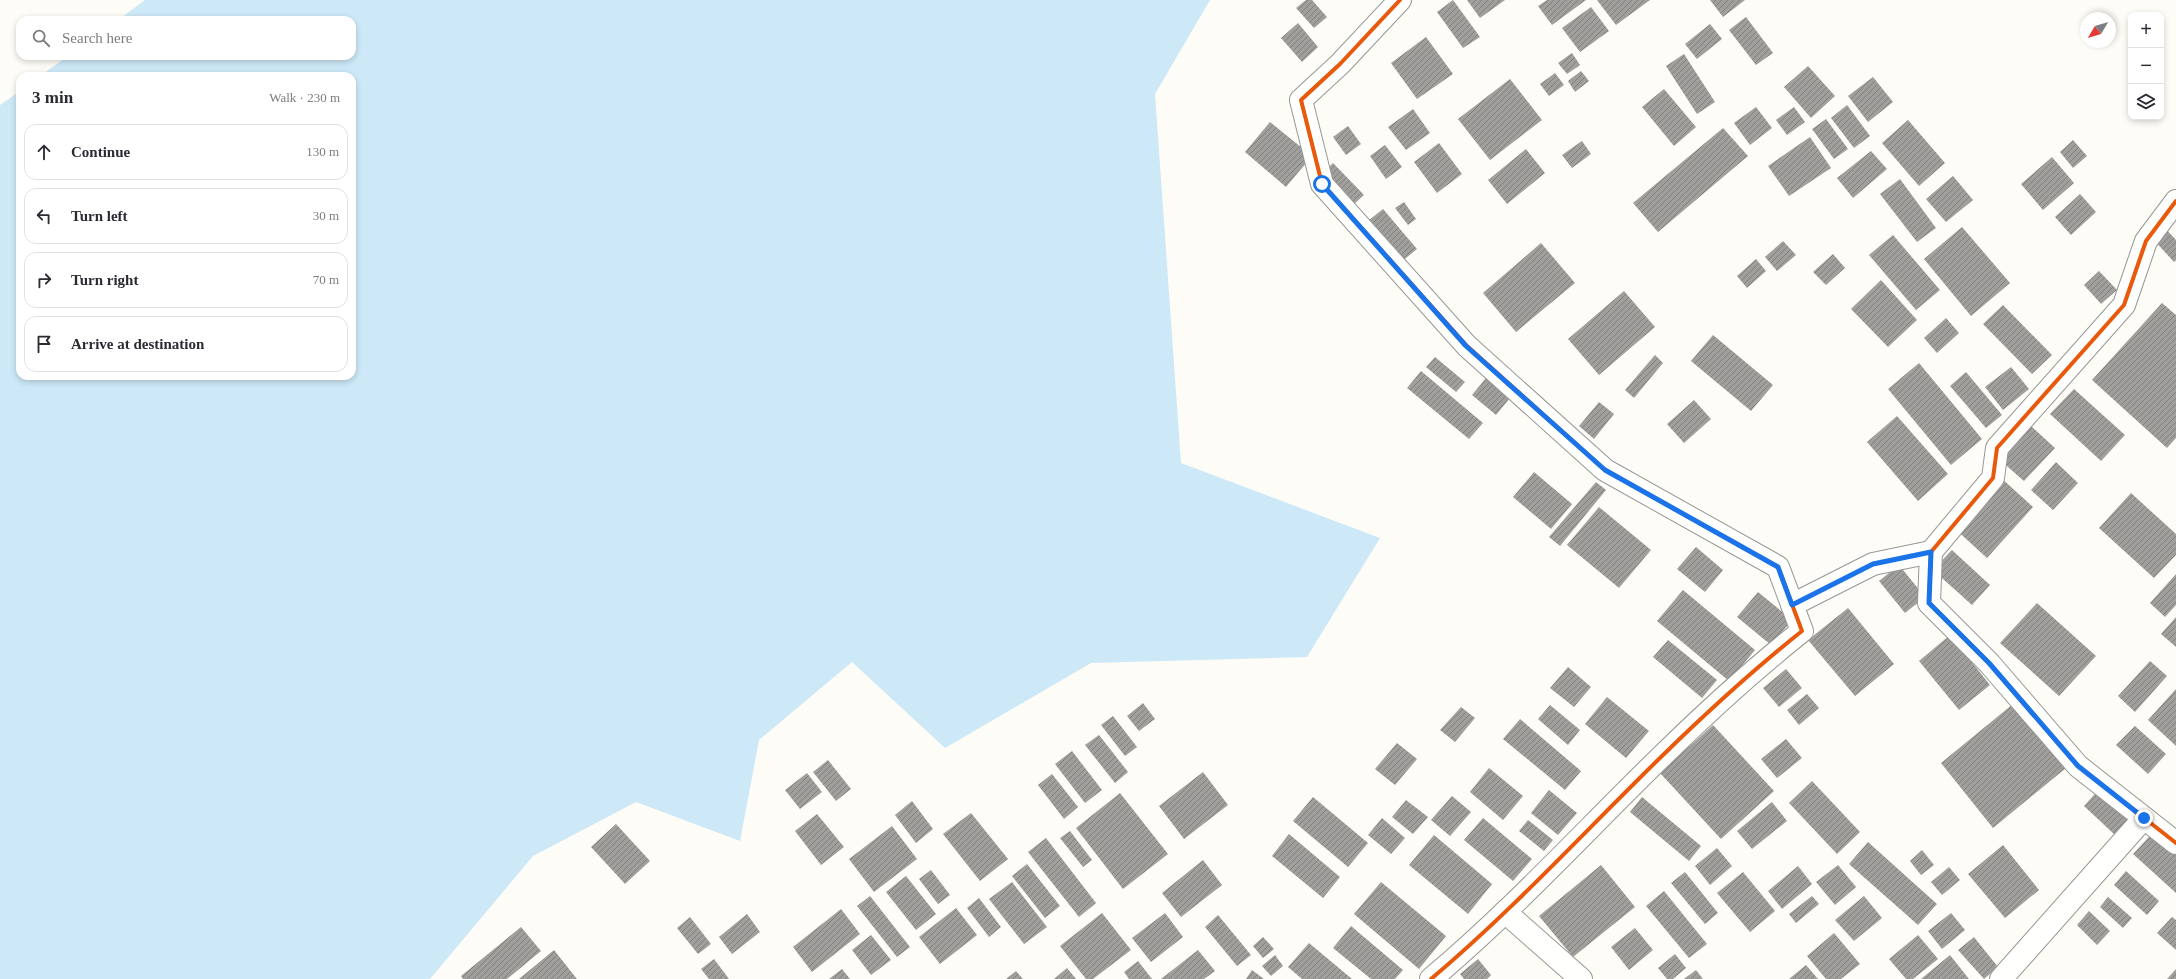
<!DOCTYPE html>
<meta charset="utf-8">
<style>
body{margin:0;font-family:Georgia,serif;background:#f2f2f3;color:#2b2b33}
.controls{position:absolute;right:12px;top:12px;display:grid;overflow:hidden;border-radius:8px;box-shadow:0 2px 6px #0003}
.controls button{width:36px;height:36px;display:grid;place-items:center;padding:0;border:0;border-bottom:1px solid #e1e1e2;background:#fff;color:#2b2b33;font:20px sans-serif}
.compass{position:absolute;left:2080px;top:12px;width:36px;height:36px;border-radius:50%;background:#fff;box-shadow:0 2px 6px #0003;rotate:232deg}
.stop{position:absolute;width:12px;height:12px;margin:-9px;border:3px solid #1a73e8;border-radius:50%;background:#fff}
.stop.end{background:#1a73e8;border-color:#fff;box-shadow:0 1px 4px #0008}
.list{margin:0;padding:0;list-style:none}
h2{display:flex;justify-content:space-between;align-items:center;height:52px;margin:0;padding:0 16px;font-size:17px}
h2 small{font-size:13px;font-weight:400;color:#7c7c81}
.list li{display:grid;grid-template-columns:26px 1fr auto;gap:12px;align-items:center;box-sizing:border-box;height:56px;margin:0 8px 8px;padding:0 8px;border:1px solid #e1e1e2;border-radius:12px}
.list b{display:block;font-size:15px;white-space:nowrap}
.list em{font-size:13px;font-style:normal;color:#7c7c81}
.icon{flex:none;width:22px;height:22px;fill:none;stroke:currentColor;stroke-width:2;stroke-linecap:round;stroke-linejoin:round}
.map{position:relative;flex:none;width:2176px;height:979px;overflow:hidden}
.search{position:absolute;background:#fff;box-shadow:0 2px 6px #0003;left:16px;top:16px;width:340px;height:44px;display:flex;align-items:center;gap:10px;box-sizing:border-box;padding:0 14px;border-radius:12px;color:#7c7c81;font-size:15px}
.panel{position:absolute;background:#fff;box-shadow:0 2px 6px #0003;left:16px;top:72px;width:340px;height:308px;border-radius:12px}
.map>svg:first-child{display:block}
.water{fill:#cde8f7}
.building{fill:url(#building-hatch)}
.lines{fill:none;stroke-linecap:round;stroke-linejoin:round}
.minor-casing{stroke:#979795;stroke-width:24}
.minor{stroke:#fffffe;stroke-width:22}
.cycleway-casing{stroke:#fff;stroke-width:6}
.cycleway{stroke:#e8590c;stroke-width:4}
.route{stroke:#1a73e8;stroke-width:5}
</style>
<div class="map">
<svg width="2176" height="979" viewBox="0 0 2176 979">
<defs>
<pattern id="building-hatch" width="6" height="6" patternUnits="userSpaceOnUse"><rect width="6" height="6" fill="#a19f9c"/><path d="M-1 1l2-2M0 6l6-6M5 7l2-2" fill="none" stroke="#82807e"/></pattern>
</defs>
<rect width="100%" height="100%" fill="#fdfcf7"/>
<polygon class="water" points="145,0 1210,0 1155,94 1181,463 1380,538 1307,657 1091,663 945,748 852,662 759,740 740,841 636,802 533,856 430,979 0,979 0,105 20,91 20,376 352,376 352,76 40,76 68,56 352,56 352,20 118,20"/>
<g class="building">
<polygon points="1306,0 1312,0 1327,17 1314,28 1296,8"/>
<polygon points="1453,0 1480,37 1463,48 1437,12"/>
<polygon points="1467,0 1505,0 1480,18"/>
<polygon points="1547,0 1586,0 1552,25 1538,6"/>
<polygon points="1597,0 1650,0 1616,25"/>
<polygon points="1710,0 1745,0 1723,17"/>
<polygon points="1591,7 1609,31 1580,52 1562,28"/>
<polygon points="1746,17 1773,53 1756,65 1729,30"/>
<polygon points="1298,23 1318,47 1302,62 1281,38"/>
<polygon points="1710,24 1722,39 1697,59 1685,44"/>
<polygon points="1426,37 1453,74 1417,99 1391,63"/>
<polygon points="1572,53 1580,65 1567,74 1558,63"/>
<polygon points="1684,54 1715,102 1697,114 1666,66"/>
<polygon points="1808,66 1835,96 1811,118 1784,87"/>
<polygon points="1581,71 1589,81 1575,92 1568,81"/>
<polygon points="1555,73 1564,85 1549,96 1540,84"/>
<polygon points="1873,77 1893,102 1868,122 1848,96"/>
<polygon points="1510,79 1542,120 1490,160 1458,119"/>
<polygon points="1664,89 1696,127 1674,146 1642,107"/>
<polygon points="1847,105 1870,136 1854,148 1831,118"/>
<polygon points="1756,107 1772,128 1750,145 1734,123"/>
<polygon points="1794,107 1805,122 1787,135 1776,120"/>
<polygon points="1413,109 1430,133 1406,150 1388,127"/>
<polygon points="1826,119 1848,149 1834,159 1812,129"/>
<polygon points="1908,120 1945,163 1919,186 1882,143"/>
<polygon points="1270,122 1312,156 1286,187 1245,152"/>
<polygon points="1348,126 1361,144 1346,155 1333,137"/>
<polygon points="1723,128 1748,156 1658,232 1633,203"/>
<polygon points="1810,137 1831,168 1789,196 1768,166"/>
<polygon points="2073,140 2087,156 2073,168 2060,152"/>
<polygon points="1582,141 1591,154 1572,168 1562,155"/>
<polygon points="1439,143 1462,174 1437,193 1414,162"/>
<polygon points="1385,145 1402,167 1386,179 1370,156"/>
<polygon points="1526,149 1545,173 1507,204 1488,180"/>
<polygon points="1871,151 1887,169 1853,198 1837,178"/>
<polygon points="2052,157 2074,183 2043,210 2021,184"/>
<polygon points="1333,163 1364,195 1353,205 1322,174"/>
<polygon points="1953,176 1973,200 1946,222 1926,199"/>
<polygon points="1900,179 1936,228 1917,242 1880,194"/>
<polygon points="2080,194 2096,212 2071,235 2055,217"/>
<polygon points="1404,202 1416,219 1408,225 1395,208"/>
<polygon points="1383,209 1417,249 1401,262 1368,221"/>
<polygon points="1962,227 2010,283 1971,316 1924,259"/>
<polygon points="2165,228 2176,240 2176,260 2174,262 2153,239"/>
<polygon points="1893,235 1940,290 1916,310 1869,255"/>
<polygon points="1783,241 1796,255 1777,271 1765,257"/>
<polygon points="1541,243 1575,283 1516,332 1483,293"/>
<polygon points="1833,254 1845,268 1826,285 1813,272"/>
<polygon points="1756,259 1766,271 1747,288 1737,276"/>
<polygon points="2099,271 2117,290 2101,304 2084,285"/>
<polygon points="1881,280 1917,320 1888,347 1851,309"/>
<polygon points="1624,291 1655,327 1599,375 1568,339"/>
<polygon points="2162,303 2176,315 2176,438 2167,448 2092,380"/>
<polygon points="2003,305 2052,355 2032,374 1983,324"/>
<polygon points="1946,318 1959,333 1937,353 1924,338"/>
<polygon points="1713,335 1773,385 1751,411 1691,361"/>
<polygon points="1655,355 1663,363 1634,398 1625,390"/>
<polygon points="1435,357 1465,382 1456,392 1426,367"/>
<polygon points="1919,363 1982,439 1951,465 1888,389"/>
<polygon points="2011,367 2029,389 2003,410 1985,387"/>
<polygon points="1421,371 1483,423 1469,439 1407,388"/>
<polygon points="1966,372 2002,415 1986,428 1950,386"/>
<polygon points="1486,378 1510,398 1496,415 1472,395"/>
<polygon points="2074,389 2125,435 2101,461 2050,414"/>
<polygon points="1694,400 1711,419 1684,443 1667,424"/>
<polygon points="1599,402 1614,414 1594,439 1579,426"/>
<polygon points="1897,416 1948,474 1918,501 1867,442"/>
<polygon points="2031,426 2055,448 2024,481 2000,460"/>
<polygon points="2056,462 2078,483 2053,510 2031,490"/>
<polygon points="1534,472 1572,504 1551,529 1513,497"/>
<polygon points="1999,476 2033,507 1987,558 1953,527"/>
<polygon points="1596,482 1606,490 1560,546 1549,537"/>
<polygon points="2131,493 2176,534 2176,555 2154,578 2099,528"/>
<polygon points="1599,507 1651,550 1619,588 1567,545"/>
<polygon points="1696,547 1723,570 1705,592 1677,569"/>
<polygon points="1952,550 1990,585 1972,605 1933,570"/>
<polygon points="1899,565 1925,597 1905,613 1879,581"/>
<polygon points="2176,574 2176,605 2165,617 2150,603"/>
<polygon points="1683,590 1755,650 1729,681 1657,621"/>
<polygon points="1758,592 1792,620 1771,645 1737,617"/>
<polygon points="2037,603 2096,656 2059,696 2000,643"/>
<polygon points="1848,608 1894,664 1855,696 1808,640"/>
<polygon points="2176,617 2176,647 2161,634"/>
<polygon points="1950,635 1990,685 1959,710 1919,661"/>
<polygon points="1668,640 1717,680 1702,698 1653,657"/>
<polygon points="2150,661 2167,676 2135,712 2118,696"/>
<polygon points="1568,667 1591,687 1574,707 1550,688"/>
<polygon points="1786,669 1802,688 1779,707 1763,688"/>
<polygon points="2176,689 2176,746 2148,720"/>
<polygon points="1807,694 1819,708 1799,725 1787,710"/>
<polygon points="1607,697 1649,731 1626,758 1585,724"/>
<polygon points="1143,703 1155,719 1139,731 1127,716"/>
<polygon points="2013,704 2066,768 1993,828 1941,763"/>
<polygon points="1550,705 1580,730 1568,745 1538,719"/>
<polygon points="1461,707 1475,718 1455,742 1440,730"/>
<polygon points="1113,716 1137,747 1125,756 1101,725"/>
<polygon points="1520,719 1581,771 1565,790 1503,739"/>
<polygon points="1713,725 1774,791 1721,839 1660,773"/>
<polygon points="2135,726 2166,754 2148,774 2116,745"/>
<polygon points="1099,735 1128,772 1115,783 1085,745"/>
<polygon points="1786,739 1802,758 1777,778 1761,759"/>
<polygon points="1397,743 1417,759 1395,785 1375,769"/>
<polygon points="1072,751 1102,790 1085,803 1055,764"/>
<polygon points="828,760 851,789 836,801 813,772"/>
<polygon points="1489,768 1523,796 1503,820 1470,792"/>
<polygon points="1203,772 1228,805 1184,839 1159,806"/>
<polygon points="807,773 822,792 800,809 785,790"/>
<polygon points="1052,774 1078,807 1064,819 1038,785"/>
<polygon points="1812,781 1860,832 1837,854 1789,803"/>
<polygon points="2102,786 2134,815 2115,835 2084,806"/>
<polygon points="1549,790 1577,813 1558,835 1531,813"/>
<polygon points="1120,793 1168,854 1123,889 1076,828"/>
<polygon points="1452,796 1471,812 1450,836 1431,820"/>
<polygon points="1313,797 1368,843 1348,867 1293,821"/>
<polygon points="1642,797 1701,846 1689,861 1630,812"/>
<polygon points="1406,800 1428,817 1413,834 1392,817"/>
<polygon points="912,801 933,829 916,843 895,815"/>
<polygon points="1772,802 1787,821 1752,849 1737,831"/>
<polygon points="971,813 1008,859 980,881 943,834"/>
<polygon points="817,814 844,847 821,865 795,831"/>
<polygon points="1382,818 1405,838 1391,854 1368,835"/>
<polygon points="1483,818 1532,859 1513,881 1464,840"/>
<polygon points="1528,820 1553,840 1544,851 1519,831"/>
<polygon points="616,824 650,861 625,884 591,847"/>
<polygon points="2161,824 2176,837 2176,893 2133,854"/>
<polygon points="892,826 917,859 874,892 849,859"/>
<polygon points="1070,831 1092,860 1083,867 1060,838"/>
<polygon points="1289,834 1340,877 1323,898 1272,856"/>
<polygon points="1434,835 1492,884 1468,914 1409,865"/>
<polygon points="1046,838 1096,903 1079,917 1028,852"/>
<polygon points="1868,842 1937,904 1918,925 1849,864"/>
<polygon points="2003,845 2039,890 2005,918 1968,874"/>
<polygon points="1717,848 1732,866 1710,885 1695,866"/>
<polygon points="1922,850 1934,865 1921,875 1910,861"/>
<polygon points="1203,860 1222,885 1181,917 1162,893"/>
<polygon points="1027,864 1060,906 1045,918 1012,876"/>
<polygon points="1601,865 1635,907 1573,957 1539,916"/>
<polygon points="1838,865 1856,887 1835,905 1816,882"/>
<polygon points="1798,866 1812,884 1782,909 1768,891"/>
<polygon points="1949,867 1960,880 1942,895 1931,882"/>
<polygon points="931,870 950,895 938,904 919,879"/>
<polygon points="2126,871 2159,901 2147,915 2114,885"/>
<polygon points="1685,872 1718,913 1705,924 1671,883"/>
<polygon points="1743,872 1775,911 1750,932 1717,893"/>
<polygon points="906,876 936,914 916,930 886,892"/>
<polygon points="1012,882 1047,927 1024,944 989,899"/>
<polygon points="1381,882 1446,936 1419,969 1354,914"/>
<polygon points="1664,891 1707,944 1689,958 1646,906"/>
<polygon points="870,896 910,947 897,957 857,906"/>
<polygon points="1812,896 1819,904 1796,923 1789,914"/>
<polygon points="1864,896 1882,918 1854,941 1835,920"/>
<polygon points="2108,897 2132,918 2123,928 2100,907"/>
<polygon points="979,898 1001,927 989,937 967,908"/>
<polygon points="956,908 977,935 940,964 919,937"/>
<polygon points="841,909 860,934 812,972 793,947"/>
<polygon points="2089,911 2110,931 2097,945 2077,925"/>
<polygon points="1102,913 1131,950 1093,979 1086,979 1060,946"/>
<polygon points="1165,913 1183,937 1151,962 1132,938"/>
<polygon points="1951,913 1965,930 1942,949 1928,931"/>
<polygon points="747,914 760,932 732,954 719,937"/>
<polygon points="1218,915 1251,955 1237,966 1205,927"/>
<polygon points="690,917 711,944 698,954 677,928"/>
<polygon points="2172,917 2176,920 2176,950 2157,933"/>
<polygon points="1351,926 1403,970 1395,979 1371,979 1333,948"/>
<polygon points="521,927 541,951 507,979 463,979 461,976"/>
<polygon points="1635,928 1653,950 1629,970 1611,947"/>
<polygon points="1834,933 1860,964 1841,979 1826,979 1807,956"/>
<polygon points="871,935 891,960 871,975 852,950"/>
<polygon points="1918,935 1938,959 1913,979 1906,979 1889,959"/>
<polygon points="1263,937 1274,949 1263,958 1253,946"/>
<polygon points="1974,937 1998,967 1984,979 1958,950"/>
<polygon points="1309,943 1352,979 1302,979 1288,967"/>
<polygon points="554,950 577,979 519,979"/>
<polygon points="1198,950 1215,971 1204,979 1161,979"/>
<polygon points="1675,954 1686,968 1673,979 1667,979 1658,968"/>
<polygon points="1275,955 1283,966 1271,976 1262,966"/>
<polygon points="1950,955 1969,979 1921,979"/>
<polygon points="714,959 729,979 709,979 701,969"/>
<polygon points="1478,959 1491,975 1487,979 1464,979 1460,974"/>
<polygon points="1138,961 1152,979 1129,979 1124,972"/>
<polygon points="1806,965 1818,979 1789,979"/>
<polygon points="1067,968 1076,979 1054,979"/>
<polygon points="842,969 850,979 829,979"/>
<polygon points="2176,969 2176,979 2167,979"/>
<polygon points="1252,970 1264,979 1246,979"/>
<polygon points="1696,970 1703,979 1684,979"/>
<polygon points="1016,971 1023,979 1006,979"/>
</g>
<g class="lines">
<defs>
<g id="minor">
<path d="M 1400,0 L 1340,64 L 1301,100 L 1322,184 L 1467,346 L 1605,470 L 1778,567 L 1802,631 C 1753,670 1706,713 1662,756 C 1585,831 1513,910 1431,979"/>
<polyline points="2176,201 2146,241 2124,305 1997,448 1993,478 1931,552 1929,603 1989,663 2078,766 2176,843"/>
<polyline points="1792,605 1873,564 1931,552"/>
<polyline points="1505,912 1581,979"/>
<polyline points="2001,979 2144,818"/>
</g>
</defs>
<use href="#minor" class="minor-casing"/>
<use href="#minor" class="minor"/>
<defs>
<g id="cycleway">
<path d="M 1400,0 L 1340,64 L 1301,100 L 1322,184 L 1467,346 L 1605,470 L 1778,567 L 1802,631 C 1753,670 1706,713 1662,756 C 1585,831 1513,910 1431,979"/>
<polyline points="2176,201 2146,241 2124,305 1997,448 1993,478 1931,552 1929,603 1989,663 2078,766 2176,843"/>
</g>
</defs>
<use href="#cycleway" class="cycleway-casing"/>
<use href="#cycleway" class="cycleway"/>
</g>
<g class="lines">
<polyline class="route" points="1322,184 1466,346 1605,470 1778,567 1792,605 1873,564 1931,552 1929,603 1989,663 2078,766 2144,818"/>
</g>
</svg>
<div class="controls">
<button>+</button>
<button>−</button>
<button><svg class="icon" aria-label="layers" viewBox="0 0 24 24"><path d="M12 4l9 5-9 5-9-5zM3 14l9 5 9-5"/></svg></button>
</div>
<svg class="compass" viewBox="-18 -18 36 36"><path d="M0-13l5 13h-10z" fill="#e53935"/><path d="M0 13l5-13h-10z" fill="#7c7c81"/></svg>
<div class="stop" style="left:1322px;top:184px"></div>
<div class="stop end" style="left:2144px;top:818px"></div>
<div class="search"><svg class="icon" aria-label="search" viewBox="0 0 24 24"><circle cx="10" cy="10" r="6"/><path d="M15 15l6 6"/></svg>Search here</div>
<section class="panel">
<h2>3 min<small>Walk · 230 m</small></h2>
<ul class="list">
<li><svg class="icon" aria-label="ahead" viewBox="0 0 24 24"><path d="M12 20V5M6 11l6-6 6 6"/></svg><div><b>Continue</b></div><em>130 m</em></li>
<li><svg class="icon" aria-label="left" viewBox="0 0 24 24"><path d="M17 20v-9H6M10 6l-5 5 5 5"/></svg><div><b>Turn left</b></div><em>30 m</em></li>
<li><svg class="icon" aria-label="right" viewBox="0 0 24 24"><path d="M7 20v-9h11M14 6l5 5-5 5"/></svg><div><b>Turn right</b></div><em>70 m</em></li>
<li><svg class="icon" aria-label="arrive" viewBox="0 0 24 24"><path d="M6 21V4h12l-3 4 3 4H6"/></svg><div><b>Arrive at destination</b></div></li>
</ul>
</section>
</div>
